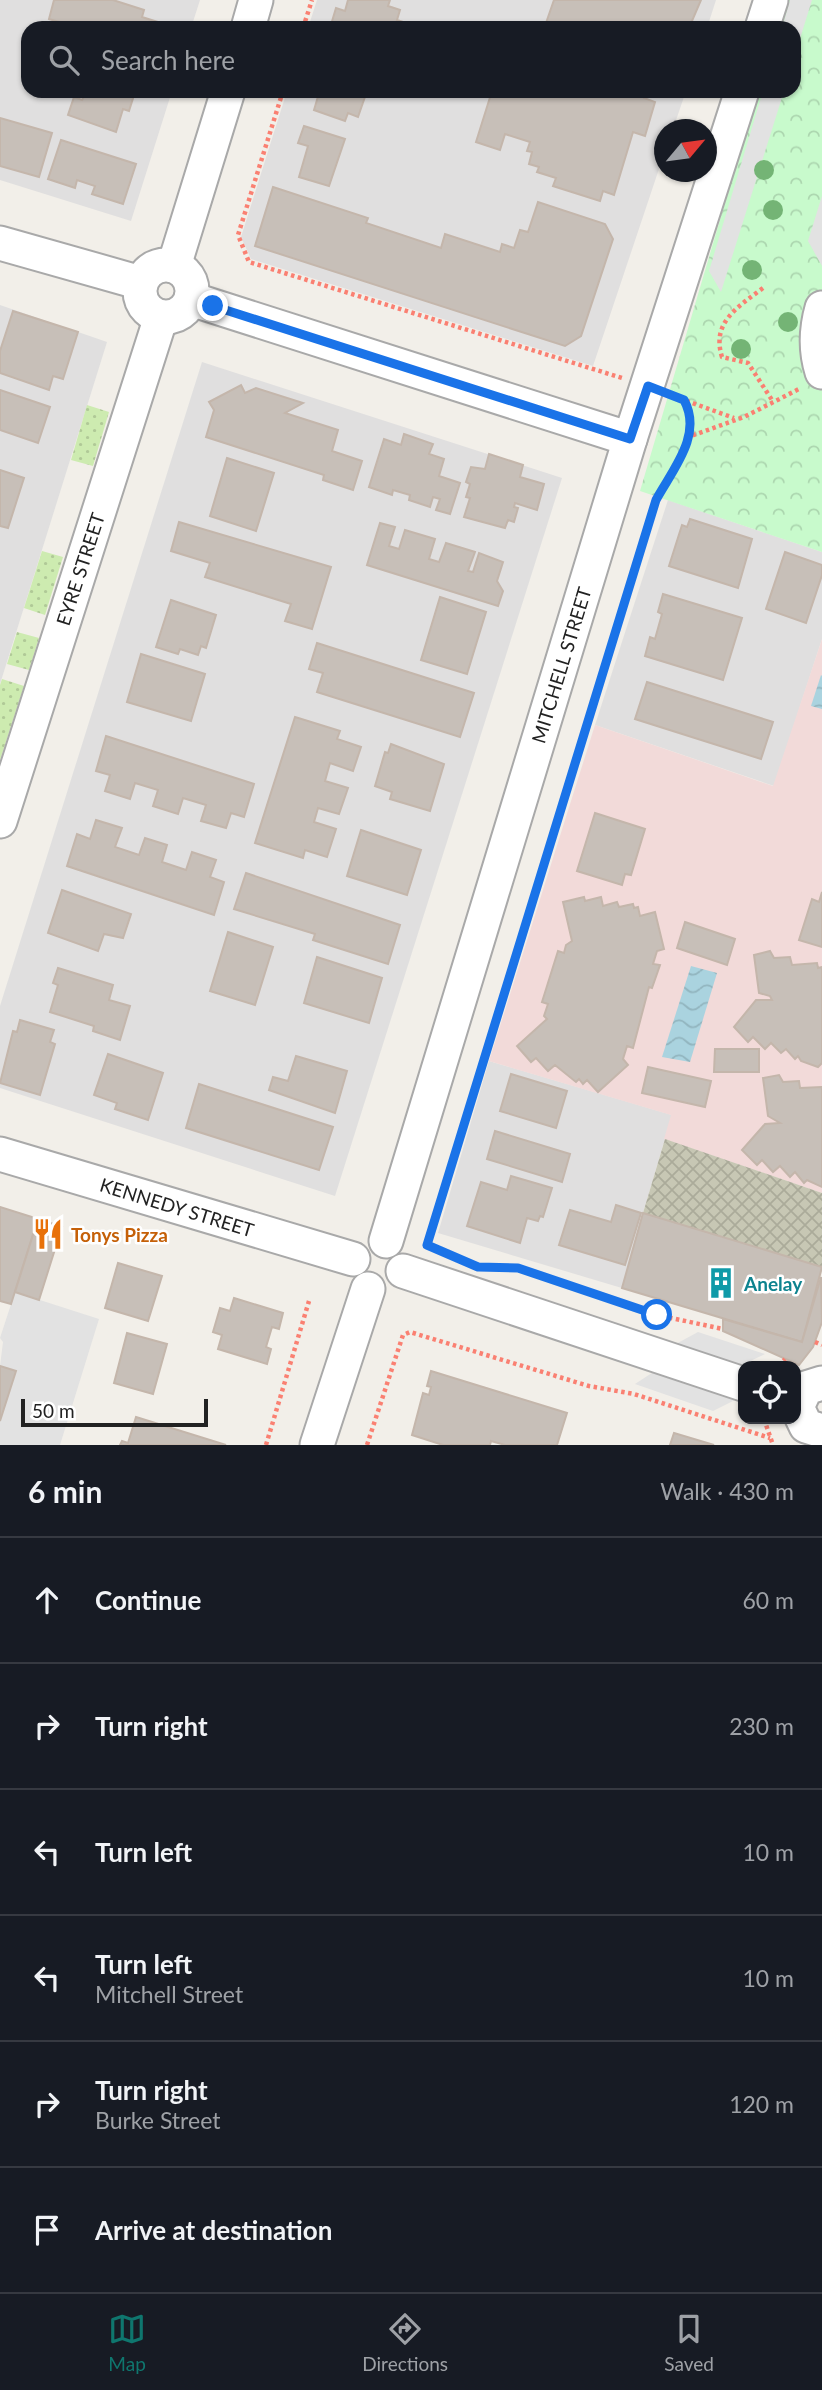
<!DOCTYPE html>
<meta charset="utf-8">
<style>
body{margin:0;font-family:Lato,sans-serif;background:#20242c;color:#f1f3f6}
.controls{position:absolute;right:21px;bottom:21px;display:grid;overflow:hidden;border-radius:14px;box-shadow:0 2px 5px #0004}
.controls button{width:63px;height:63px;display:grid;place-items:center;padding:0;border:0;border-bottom:2px solid #363941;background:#171b24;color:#f1f3f6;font:35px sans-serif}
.compass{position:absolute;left:654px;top:119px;width:63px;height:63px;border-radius:50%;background:#171b24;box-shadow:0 2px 5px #0004;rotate:61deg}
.scale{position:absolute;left:21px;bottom:18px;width:187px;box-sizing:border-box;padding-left:7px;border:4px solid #222;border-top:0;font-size:19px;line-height:24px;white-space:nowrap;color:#222;-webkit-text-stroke:5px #fff;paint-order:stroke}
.stop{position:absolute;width:21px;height:21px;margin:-16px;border:5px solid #1a73e8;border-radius:50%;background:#fff}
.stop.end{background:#1a73e8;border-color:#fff;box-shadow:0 2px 7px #0008}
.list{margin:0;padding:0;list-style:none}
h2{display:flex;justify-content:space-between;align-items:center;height:91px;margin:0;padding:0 28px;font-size:30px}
h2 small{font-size:23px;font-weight:400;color:#9ea1a6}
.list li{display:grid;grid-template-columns:46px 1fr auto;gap:21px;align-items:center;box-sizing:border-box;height:126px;padding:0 28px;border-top:2px solid #363941}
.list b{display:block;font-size:26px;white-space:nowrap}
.list p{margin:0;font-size:23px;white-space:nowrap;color:#9ea1a6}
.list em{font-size:23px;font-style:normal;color:#9ea1a6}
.icon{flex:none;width:38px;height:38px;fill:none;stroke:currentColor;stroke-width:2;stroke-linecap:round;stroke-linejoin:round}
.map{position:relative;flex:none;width:822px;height:1445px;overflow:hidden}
.search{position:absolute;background:#171b24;box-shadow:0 2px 5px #0004;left:21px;right:21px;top:21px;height:77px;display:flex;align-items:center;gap:18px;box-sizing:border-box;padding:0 24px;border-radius:21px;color:#9ea1a6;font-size:26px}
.sheet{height:847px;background:#171b24}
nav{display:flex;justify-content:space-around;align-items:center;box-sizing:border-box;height:98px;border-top:2px solid #363941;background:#171b24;font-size:19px;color:#9ea1a6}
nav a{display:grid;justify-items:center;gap:4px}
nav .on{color:#0f766e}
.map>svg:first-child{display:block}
.residential{fill:#e0dfdf}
.commercial{fill:#f2dad9}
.construction{fill:url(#construction-cross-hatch)}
.grass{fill:url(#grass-dots)}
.park{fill:url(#park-crowns)}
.parking{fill:#e2e2e2}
.water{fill:url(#water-waves)}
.building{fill:#c7bfb8;stroke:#c4b6ab;stroke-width:2}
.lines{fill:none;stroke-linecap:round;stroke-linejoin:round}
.minor-casing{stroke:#a9a9a9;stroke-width:37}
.path{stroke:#fa8072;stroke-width:4.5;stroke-dasharray:3.5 3.5;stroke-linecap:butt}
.minor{stroke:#fff;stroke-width:33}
.tree{fill:#74b475}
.route{stroke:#1a73e8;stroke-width:9}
.labels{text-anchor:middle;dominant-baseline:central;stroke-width:5;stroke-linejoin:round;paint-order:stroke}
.street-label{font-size:19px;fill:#222;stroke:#fff}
.food-label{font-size:19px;font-weight:bold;fill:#c56008;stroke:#fff;text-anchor:start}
.culture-label{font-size:19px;font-weight:bold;fill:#0d838f;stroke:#fff;text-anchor:start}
</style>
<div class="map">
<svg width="822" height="1445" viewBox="0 0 822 1445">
<defs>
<pattern id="construction-cross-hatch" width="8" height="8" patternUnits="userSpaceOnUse" patternTransform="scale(1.75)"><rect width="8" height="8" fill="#c7c7b4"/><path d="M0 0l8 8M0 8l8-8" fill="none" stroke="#abab9a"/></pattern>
<pattern id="grass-dots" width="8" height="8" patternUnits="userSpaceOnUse" patternTransform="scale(1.75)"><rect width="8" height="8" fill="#cdebb0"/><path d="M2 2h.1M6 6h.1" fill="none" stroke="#b0c997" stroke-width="1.8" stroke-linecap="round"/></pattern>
<pattern id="park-crowns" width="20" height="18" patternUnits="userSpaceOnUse" patternTransform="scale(1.75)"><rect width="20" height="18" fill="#c8facc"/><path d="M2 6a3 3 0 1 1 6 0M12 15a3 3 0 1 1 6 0" fill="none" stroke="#acd6af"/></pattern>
<pattern id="water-waves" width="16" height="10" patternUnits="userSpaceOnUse" patternTransform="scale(1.75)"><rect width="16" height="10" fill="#aad3df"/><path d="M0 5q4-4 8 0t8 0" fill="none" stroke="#92b5bf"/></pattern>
</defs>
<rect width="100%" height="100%" fill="#f2efe9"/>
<g class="residential">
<polygon points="0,0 200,0 191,28 28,28 28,91 172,91 131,221 0,180"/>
<polygon points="317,0 716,0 707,28 308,28"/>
<polygon points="287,91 686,91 673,129 664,130 664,154 593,366 251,259 241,237"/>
<polygon points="0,305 107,342 0,684"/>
<polygon points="202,362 562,478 335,1196 0,1088 0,1006"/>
<polygon points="668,500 822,552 822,639 774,786 595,725"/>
<polygon points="489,1061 672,1115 643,1213 822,1267 802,1342 438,1233"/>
</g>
<polygon class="commercial" points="822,639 822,1193 664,1139 671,1115 489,1061 595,725 773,786"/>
<polygon class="construction" points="665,1139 822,1193 822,1267 643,1213"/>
<g class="grass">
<polygon points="87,405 109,412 93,466 71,460"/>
<polygon points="42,551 63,557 45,615 24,608"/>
<polygon points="17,632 39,638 29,670 7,664"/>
<polygon points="2,679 24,686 0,760 0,685"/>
</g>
<polygon class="park" points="785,0 822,0 822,552 640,491 758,91 794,91 794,28 777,28"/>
<g class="parking">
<polygon points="790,0 812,0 794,58 794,28 782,28"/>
<polygon points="763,91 784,91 721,292 709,271"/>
<polygon points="822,196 822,266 808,241"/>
<polygon points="15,1292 99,1319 60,1445 0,1445 0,1421 15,1371 0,1366 3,1342 0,1338"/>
<polygon points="698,1332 765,1354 740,1366 674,1345"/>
<polygon points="655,1371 739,1398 713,1411 635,1384"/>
</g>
<g class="water">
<polygon points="821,675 822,676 822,709 811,706"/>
<polygon points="691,966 717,973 690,1062 662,1057"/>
</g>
<g class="building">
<polygon points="54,0 113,0 144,10 142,17 161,23 160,28 79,28 49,19"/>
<polygon points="348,0 390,0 388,6 400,10 397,20 403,22 401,28 330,28 336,8 345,11"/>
<polygon points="554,0 701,0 689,28 562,28 546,23"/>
<polygon points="87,91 135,92 129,111 123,109 116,132 68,115 74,97 82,100"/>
<polygon points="314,91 367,91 358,117 348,113 345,121 314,110 319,93"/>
<polygon points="492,91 647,91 644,98 655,102 645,136 633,132 614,195 603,191 600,201 553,186 556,178 537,172 539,167 529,164 532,152 527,151 530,142 505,134 500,150 476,142"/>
<polygon points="0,118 52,133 39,177 0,166"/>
<polygon points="304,126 345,139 329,186 299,177 308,146 298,143"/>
<polygon points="61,140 136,164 123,204 92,194 95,186 77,180 75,188 48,179"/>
<polygon points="273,187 368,218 366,223 441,248 445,234 500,252 502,244 514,248 520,230 528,232 538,202 605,224 613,239 581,336 565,346 255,246"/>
<polygon points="13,311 78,332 63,379 53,376 49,390 0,373 0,351"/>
<polygon points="241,385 245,393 256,388 303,403 285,413 338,430 332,451 362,461 353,490 323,480 324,475 206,437 214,410 209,402"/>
<polygon points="0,390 50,407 38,443 0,430"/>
<polygon points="404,434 433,444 429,454 444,459 439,476 460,483 450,514 436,510 440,499 433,497 430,507 409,500 410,495 393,490 392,495 369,487 384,439 401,445"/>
<polygon points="489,454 523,465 520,477 544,484 537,510 515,503 514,507 518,508 514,522 508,520 505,528 464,517 470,498 466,497 470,484 466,482 471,467 485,469"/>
<polygon points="227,458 274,473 256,531 210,516"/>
<polygon points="0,470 24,478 8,528 0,526"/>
<polygon points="690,519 752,539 738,588 669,566 682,525 687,527"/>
<polygon points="179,522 331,567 312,629 285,621 291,604 205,577 210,563 171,551"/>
<polygon points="380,523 395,527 389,546 399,549 405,530 435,539 429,559 439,562 446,543 475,552 468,571 473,572 479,553 503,562 497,581 503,591 498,606 367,565"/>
<polygon points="785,552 822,565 822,575 806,623 766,609"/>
<polygon points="663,594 742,618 723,680 645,656 650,637 655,639 662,614 658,612"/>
<polygon points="440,597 486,612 467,674 421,660"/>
<polygon points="171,600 216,615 206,648 201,646 198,655 180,649 178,654 156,647"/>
<polygon points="317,643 474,693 460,737 317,692 323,673 309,669"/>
<polygon points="141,654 205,674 191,721 127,702"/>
<polygon points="647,682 773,722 761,759 635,719"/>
<polygon points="295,717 340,731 337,739 361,747 353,771 330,763 325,781 348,788 339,814 318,808 314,822 336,829 327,857 305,850 303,858 255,843"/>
<polygon points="106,736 254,784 244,817 231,813 226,828 201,821 206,805 183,798 178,814 153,806 158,790 135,783 130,799 105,791 110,775 96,771"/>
<polygon points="391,744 444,764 430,811 390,799 392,792 375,786 385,752 388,753"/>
<polygon points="595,813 645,829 631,875 625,874 622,885 577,871"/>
<polygon points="96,820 122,828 115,847 139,855 145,838 167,845 162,862 186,870 192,852 216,860 210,877 224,882 214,915 67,866 77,834 90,839"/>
<polygon points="361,830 421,850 407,895 347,876"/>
<polygon points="246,873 400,925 388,964 313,940 315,934 234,909"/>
<polygon points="62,890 131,914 123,938 104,934 98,951 48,933"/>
<polygon points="822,892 822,947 799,940 812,899 819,902"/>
<polygon points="584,897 585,901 601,897 603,906 617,902 619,907 633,904 634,908 638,907 640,916 655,912 664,949 657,951 653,964 660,965 652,988 649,987 633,1048 627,1046 623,1059 628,1065 598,1092 587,1080 583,1084 579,1079 576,1082 555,1065 548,1071 536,1058 531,1062 517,1046 547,1019 544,1016 548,1004 542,1002 558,951 564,953 566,945 572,941 563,902"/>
<polygon points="685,922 735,939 727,965 677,948"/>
<polygon points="228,932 273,947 255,1005 210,991"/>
<polygon points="770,951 774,958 790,957 792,965 817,963 818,968 822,967 822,1063 818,1067 801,1061 798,1056 795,1059 786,1049 781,1053 771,1043 765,1049 753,1037 748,1042 734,1027 756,1000 772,1000 770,996 759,993 754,955"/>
<polygon points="317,957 382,978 369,1023 304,1003"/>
<polygon points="58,968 113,985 109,1000 130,1006 120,1040 93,1031 94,1026 50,1012 58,985 53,983"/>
<polygon points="20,1020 54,1030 50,1042 55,1044 40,1095 0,1083 13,1031 17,1032"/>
<polygon points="715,1049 759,1049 759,1072 714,1072"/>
<polygon points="108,1054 163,1073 148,1120 115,1109 117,1103 94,1095"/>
<polygon points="296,1056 347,1071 335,1113 269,1090 273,1077 288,1081"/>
<polygon points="648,1067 711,1081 705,1107 642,1093"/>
<polygon points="511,1074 567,1091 556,1128 500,1111"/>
<polygon points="779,1075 783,1082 799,1081 800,1088 822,1087 822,1187 807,1180 804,1183 795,1172 790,1177 780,1166 773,1172 762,1160 757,1165 742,1150 765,1124 780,1123 768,1116 763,1078"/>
<polygon points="199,1084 333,1127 319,1170 186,1128"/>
<polygon points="495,1131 570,1154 562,1182 487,1159"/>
<polygon points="511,1176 552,1188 543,1217 540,1216 538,1221 527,1218 520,1243 467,1226 481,1182 507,1190"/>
<polygon points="616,1205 641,1213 625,1265 559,1245 570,1210 611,1222"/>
<polygon points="0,1207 38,1219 11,1304 0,1301"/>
<polygon points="643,1213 822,1267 802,1342 622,1288"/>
<polygon points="38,1219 62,1227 39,1300 15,1292"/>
<polygon points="118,1263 162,1276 148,1321 105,1308"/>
<polygon points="821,1277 822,1322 813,1347 799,1365 723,1331 723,1319 802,1342"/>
<polygon points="234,1298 283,1313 279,1329 272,1327 266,1347 271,1349 267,1364 218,1349 222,1335 213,1332 220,1308 230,1311"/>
<polygon points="127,1333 167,1344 153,1394 114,1383"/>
<polygon points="0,1366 16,1371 0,1421"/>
<polygon points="431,1371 567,1413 557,1445 505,1445 491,1441 490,1445 443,1445 412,1435 423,1393 429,1395 431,1387 427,1386"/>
<polygon points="136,1417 226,1445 120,1445 122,1441 128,1443"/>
<polygon points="674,1433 714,1445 670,1445"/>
</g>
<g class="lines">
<defs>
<g id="minor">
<polyline points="248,28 256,0"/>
<polyline points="762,28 771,0"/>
<polyline points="0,243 141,283"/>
<circle cx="166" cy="291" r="26"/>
<polyline points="174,266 228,91"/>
<polyline points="191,299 630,439"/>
<path d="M 822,308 C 816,329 815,350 822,372"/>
<polyline points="0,821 161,317"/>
<polyline points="0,1154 353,1259"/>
<polyline points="386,1241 630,439 742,91"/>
<polyline points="403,1271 743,1384"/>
<polyline points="822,1383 806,1388 797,1407 806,1426 822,1431"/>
<polyline points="317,1445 368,1289"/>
</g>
</defs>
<use href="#minor" class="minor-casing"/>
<g class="path">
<polyline points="303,28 312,0"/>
<polyline points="283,91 238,235 249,262 622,378"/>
<path d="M 763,288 C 738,307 711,322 722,357 L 748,363 L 772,400"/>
<polyline points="673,396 734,418"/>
<polyline points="684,401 691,417 691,436"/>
<polyline points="440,1250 427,1245 656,500 691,436 744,417 799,389"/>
<polyline points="488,1267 518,1268 657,1315 723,1329"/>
<polyline points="815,1342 822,1345"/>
<polyline points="779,1366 785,1359"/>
<polyline points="764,1419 773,1445"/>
<polyline points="266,1445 309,1301"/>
<polyline points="367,1445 403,1335 410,1332 589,1386 634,1394 770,1438"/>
</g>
<use href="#minor" class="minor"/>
</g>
<g class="tree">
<circle cx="764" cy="170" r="10"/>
<circle cx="773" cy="210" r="10"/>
<circle cx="752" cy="270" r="10"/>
<circle cx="788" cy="322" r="10"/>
<circle cx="741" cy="349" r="10"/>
</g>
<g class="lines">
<path class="route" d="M 213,306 L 630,439 L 648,386 L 684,400 C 703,435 673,469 656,500 L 427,1245 L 478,1267 L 518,1268 L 657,1315"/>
</g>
<defs>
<symbol id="restaurant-bare" viewBox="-9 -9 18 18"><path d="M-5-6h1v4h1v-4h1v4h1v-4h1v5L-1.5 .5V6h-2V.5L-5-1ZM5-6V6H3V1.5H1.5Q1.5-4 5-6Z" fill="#e8710a" stroke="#fff" stroke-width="2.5" paint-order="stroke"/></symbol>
<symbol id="building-bare" viewBox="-9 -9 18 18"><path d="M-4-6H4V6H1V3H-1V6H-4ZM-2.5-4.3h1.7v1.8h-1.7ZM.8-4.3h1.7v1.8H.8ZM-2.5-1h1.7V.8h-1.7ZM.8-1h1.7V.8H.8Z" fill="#0f9aa8" stroke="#fff" stroke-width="2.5" paint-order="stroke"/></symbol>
</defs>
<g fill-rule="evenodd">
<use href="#restaurant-bare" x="26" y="1212" width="44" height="44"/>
<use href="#building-bare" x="699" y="1261" width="44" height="44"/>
</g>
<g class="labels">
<g class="street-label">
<text transform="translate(80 569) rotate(-72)">EYRE STREET</text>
<text transform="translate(561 665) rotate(-73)">MITCHELL STREET</text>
<text transform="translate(177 1207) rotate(17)">KENNEDY STREET</text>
</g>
<g class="food-label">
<text x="71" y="1234">Tonys Pizza</text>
</g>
<g class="culture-label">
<text x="744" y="1283">Anelay</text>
</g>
</g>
</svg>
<div class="controls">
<button><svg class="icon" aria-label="locate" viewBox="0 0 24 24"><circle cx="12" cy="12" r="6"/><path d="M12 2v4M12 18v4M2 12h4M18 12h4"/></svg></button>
</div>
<svg class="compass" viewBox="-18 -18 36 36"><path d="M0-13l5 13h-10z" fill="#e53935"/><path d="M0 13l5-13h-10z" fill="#9ea1a6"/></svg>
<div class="scale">50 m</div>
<div class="stop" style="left:657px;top:1315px"></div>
<div class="stop end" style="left:213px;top:306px"></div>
<div class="search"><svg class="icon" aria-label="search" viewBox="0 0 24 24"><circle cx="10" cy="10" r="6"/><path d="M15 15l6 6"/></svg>Search here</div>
</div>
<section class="sheet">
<h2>6 min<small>Walk · 430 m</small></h2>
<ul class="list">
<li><svg class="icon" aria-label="ahead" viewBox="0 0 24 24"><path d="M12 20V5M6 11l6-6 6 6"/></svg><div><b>Continue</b></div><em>60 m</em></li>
<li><svg class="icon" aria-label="right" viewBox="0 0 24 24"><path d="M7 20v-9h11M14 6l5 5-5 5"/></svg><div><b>Turn right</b></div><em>230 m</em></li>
<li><svg class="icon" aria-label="left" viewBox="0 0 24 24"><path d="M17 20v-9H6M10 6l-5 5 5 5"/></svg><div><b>Turn left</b></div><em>10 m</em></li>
<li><svg class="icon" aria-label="left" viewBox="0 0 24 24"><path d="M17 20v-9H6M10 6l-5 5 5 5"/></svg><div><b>Turn left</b><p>Mitchell Street</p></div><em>10 m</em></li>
<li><svg class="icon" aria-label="right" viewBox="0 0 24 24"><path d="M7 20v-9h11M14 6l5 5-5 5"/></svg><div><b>Turn right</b><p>Burke Street</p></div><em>120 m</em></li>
<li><svg class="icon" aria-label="arrive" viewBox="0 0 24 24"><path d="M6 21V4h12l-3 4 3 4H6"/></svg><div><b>Arrive at destination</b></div></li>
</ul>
</section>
<nav>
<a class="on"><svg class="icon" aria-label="map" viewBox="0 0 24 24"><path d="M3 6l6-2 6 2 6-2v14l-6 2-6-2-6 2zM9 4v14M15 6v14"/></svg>Map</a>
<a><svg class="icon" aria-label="directions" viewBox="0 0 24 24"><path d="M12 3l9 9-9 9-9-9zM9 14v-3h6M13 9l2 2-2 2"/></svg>Directions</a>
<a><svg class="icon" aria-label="saved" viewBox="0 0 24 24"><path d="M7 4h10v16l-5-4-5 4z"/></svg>Saved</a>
</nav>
